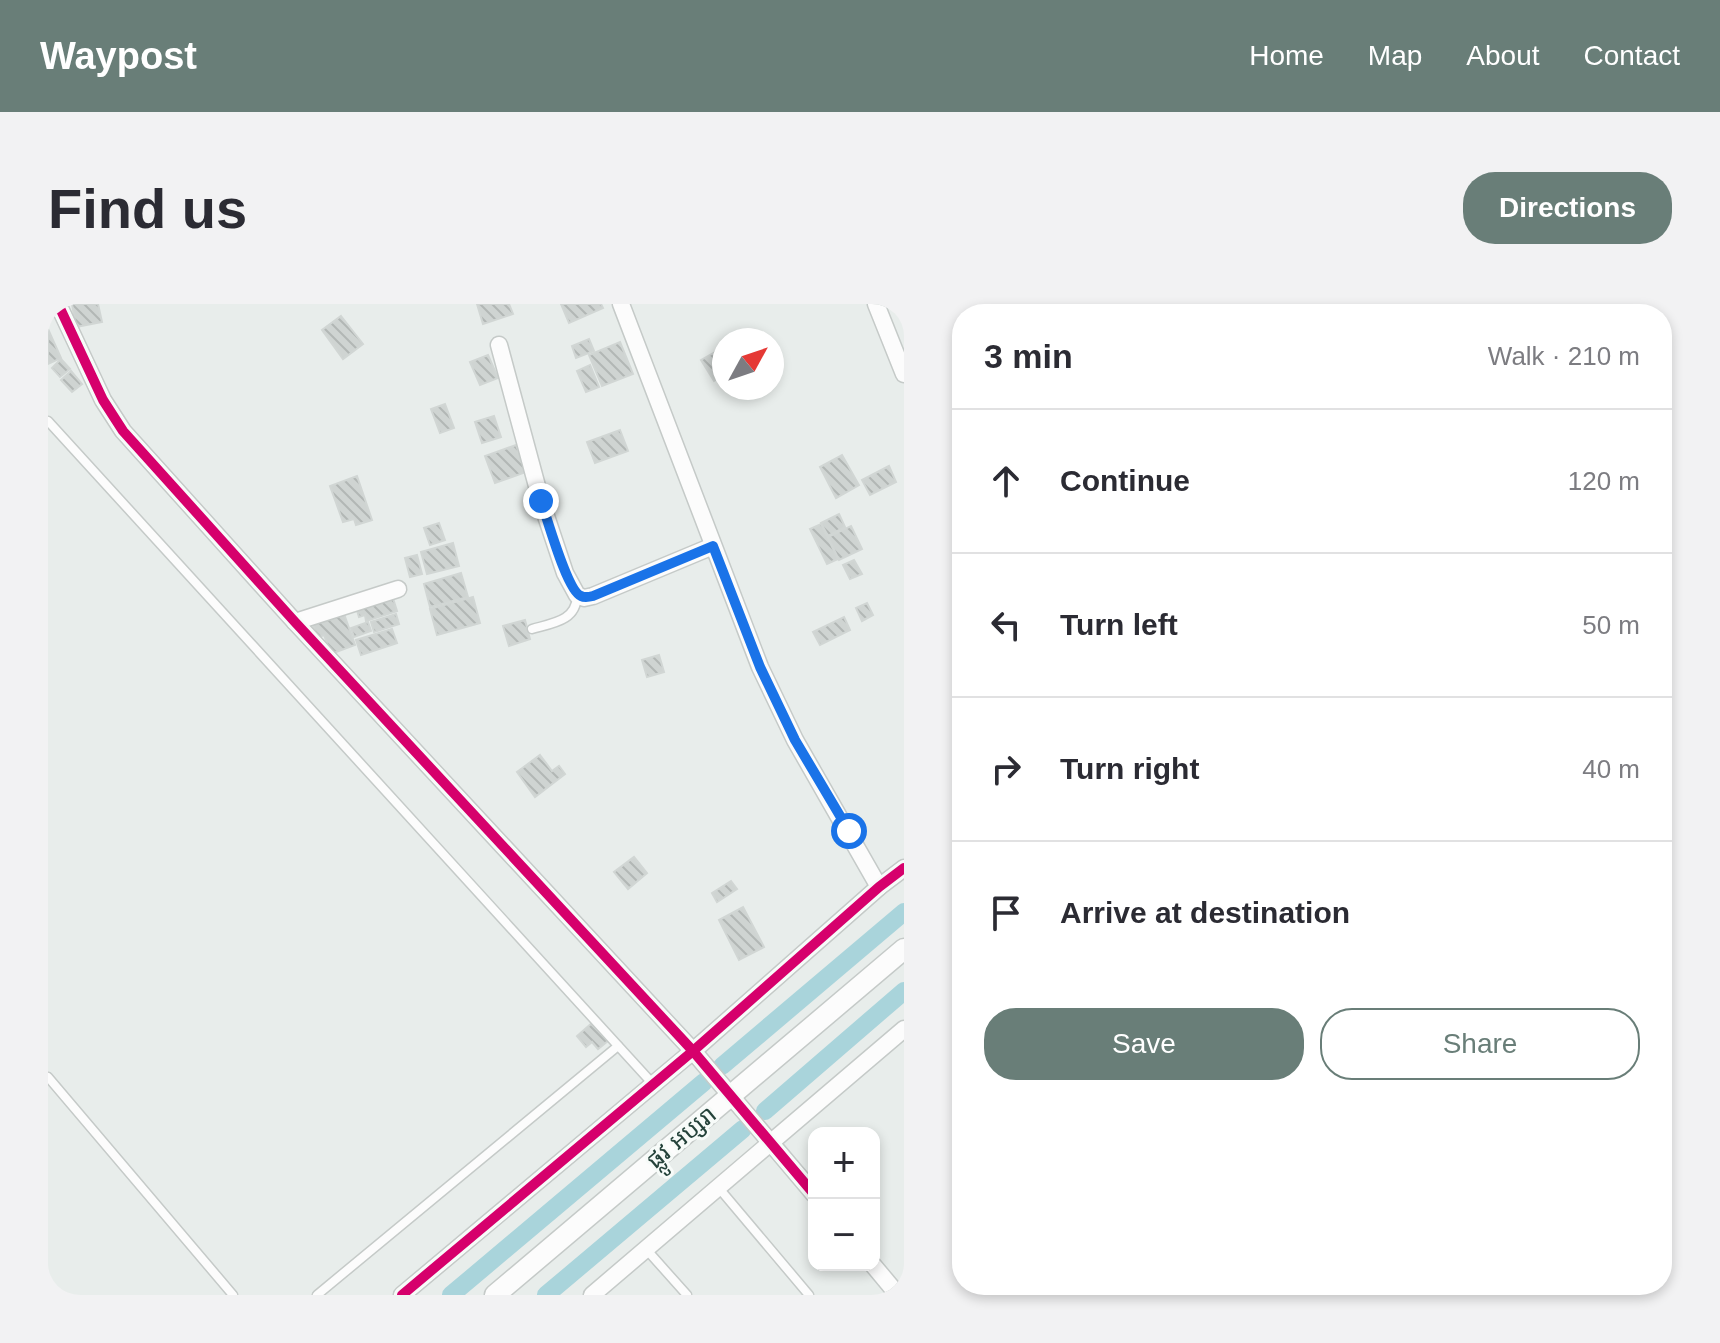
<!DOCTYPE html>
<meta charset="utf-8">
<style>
body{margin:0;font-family:Helvetica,"Noto Sans Khmer",sans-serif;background:#f2f2f3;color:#2b2b33}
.controls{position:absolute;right:24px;bottom:24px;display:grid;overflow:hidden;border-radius:16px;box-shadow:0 4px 12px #0003}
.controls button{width:72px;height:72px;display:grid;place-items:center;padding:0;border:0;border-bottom:2px solid #e1e1e2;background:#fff;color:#2b2b33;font:40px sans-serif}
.compass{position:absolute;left:664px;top:24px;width:72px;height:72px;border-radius:50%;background:#fff;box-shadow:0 4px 12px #0003;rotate:50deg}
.stop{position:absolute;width:24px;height:24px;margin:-18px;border:6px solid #1a73e8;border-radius:50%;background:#fff}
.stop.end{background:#1a73e8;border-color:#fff;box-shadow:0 2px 8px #0008}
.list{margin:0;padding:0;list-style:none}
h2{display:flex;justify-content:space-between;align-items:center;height:104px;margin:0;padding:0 32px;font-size:34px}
h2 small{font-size:26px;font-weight:400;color:#7c7c81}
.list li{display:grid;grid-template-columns:52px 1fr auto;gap:24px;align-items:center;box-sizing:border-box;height:144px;padding:0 32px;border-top:2px solid #e1e1e2}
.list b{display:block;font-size:30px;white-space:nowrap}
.list em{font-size:26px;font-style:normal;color:#7c7c81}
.actions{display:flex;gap:16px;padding:24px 32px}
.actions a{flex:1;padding:18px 0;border:2px solid #697e78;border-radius:32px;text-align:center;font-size:28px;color:#697e78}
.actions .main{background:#697e78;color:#fff}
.icon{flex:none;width:44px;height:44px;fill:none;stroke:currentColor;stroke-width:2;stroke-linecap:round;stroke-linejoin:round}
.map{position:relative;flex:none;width:856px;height:991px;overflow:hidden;border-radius:32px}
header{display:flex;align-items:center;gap:48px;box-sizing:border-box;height:112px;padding:0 40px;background:#697e78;color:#fff}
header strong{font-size:38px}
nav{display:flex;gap:44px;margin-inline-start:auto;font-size:28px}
.intro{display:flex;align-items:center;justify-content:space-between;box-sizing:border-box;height:192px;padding:0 48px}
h1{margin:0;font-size:56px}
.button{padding:20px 36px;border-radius:32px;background:#697e78;color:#fff;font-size:28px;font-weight:700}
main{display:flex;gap:48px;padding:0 48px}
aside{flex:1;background:#fff;border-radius:32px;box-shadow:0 4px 12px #0003}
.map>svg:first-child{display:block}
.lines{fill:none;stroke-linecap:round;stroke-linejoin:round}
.canal{stroke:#a9d4db;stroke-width:18}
.building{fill:url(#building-back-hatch);stroke:#d1d6d4;stroke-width:2}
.service-casing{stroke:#c5cac8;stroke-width:11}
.minor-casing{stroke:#c5cac8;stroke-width:19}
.tertiary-casing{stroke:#c5cac8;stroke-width:23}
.service{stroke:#fcfcfc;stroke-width:8}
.minor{stroke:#fcfcfc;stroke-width:16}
.tertiary{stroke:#fcfcfc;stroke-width:20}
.cycleway-casing{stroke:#f7fbf9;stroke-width:15}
.cycleway{stroke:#d6006c;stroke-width:10}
.route{stroke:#1a73e8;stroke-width:10}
.labels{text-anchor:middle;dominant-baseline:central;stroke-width:6;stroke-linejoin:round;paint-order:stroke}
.street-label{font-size:24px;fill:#24423a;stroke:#f7fbf9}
</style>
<header>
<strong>Waypost</strong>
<nav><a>Home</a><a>Map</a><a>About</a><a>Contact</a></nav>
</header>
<div class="intro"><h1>Find us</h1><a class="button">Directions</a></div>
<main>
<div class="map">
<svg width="856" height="991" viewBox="0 0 856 991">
<defs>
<pattern id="building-back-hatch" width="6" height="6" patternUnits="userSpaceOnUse" patternTransform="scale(2)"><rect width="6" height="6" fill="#cfd4d2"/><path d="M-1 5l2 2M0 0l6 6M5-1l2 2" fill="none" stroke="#b2b7b5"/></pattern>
</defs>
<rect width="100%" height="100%" fill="#e8edeb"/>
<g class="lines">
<g class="canal">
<polyline points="674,762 856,608"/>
<polyline points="717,807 856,687"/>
<polyline points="403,991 656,778"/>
<polyline points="498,991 695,825"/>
</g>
</g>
<g class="building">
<polygon points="24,0 50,0 54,18 28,23"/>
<polygon points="429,0 461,0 465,10 435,20"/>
<polygon points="513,0 553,0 555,4 521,19"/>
<polygon points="293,12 315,40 295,55 274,26"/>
<polygon points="0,25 13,54 0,60"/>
<polygon points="541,35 546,47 528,54 524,42"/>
<polygon points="572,38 585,70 554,82 541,51"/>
<polygon points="676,43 676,71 666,77 653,56"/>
<polygon points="440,51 450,74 432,81 422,58"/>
<polygon points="13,55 22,65 12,73 4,64"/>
<polygon points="542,61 551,83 538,88 529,67"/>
<polygon points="23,67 34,80 24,88 13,76"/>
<polygon points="397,100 406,124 392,129 383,105"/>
<polygon points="446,112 453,133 434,139 427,118"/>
<polygon points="572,126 580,147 547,159 539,138"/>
<polygon points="468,141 478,168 447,179 437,152"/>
<polygon points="794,151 811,181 788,194 772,163"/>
<polygon points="841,162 848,178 822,191 814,176"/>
<polygon points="309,172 324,216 308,221 306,215 295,218 282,182"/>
<polygon points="791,210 797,223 780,232 773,219"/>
<polygon points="391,219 397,236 382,241 376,224"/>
<polygon points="773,220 790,255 779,260 762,225"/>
<polygon points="803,222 814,245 791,256 780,233"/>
<polygon points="405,239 411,262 379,270 373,248"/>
<polygon points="369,251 374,270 362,273 357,254"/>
<polygon points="806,256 814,270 802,275 795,261"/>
<polygon points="413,269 420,293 382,303 376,280"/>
<polygon points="344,291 349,307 318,317 317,311 311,313 308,303"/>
<polygon points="425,293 432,319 389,331 382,305"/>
<polygon points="819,299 825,311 814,317 808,304"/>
<polygon points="295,307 307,341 283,350 276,331 269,334 264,318"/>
<polygon points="348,310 351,320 326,328 323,318"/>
<polygon points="796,313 802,326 772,341 765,328"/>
<polygon points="477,316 482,335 461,342 455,322"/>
<polygon points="320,318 323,327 306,333 303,324"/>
<polygon points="344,325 349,339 313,351 308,336"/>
<polygon points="611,351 616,368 599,373 594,356"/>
<polygon points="492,451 504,467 511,462 517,470 487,493 469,468"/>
<polygon points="586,553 599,569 580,585 566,568"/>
<polygon points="683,577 689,585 669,598 664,589"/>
<polygon points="695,603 716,643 691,656 671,616"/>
<polygon points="544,719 560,737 550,745 544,738 538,743 529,732"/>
</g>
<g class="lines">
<defs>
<g id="service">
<polyline points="0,117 605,780"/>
<path d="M 484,325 C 505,319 528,317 529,292"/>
<polyline points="0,773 185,991"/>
<polyline points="670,883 761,991"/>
<polyline points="598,945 639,991"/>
<polyline points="269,991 570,742"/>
</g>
<g id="minor">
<polyline points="10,0 55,96 75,127 247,318 645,747 766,890"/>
<polyline points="573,0 712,363 747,436 831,583"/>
<polyline points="828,0 856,70"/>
<polyline points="451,41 493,197 517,269 529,291 536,294 545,292 665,242"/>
<polyline points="247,318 350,285"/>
<polyline points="825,961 850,991"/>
<polyline points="354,991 645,747 831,583 856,564"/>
<polyline points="544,991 856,725"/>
</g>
<polyline id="tertiary" points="447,991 856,645"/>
</defs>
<use href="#service" class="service-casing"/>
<use href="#minor" class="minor-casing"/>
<use href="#tertiary" class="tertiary-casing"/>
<use href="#service" class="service"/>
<use href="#minor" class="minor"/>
<use href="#tertiary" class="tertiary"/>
<defs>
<g id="cycleway">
<polyline points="10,0 55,96 75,127 247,318 645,747 766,890"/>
<polyline points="354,991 645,747 831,583 856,564"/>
</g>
</defs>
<use href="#cycleway" class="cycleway-casing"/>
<use href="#cycleway" class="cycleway"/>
</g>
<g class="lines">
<path class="route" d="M 493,197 C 499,213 519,287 533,292 C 537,294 541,293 545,292 L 665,242 L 712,363 L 747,436 L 801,527"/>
</g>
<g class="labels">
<g class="street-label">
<text transform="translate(633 833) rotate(-40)">ផ្លូវ អប្សរា</text>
</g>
</g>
</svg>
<div class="controls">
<button>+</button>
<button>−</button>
</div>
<svg class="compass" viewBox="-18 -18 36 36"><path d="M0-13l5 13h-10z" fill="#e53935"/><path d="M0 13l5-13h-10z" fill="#7c7c81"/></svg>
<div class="stop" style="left:801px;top:527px"></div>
<div class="stop end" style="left:493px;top:197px"></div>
</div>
<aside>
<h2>3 min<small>Walk · 210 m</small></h2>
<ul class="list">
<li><svg class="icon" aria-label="ahead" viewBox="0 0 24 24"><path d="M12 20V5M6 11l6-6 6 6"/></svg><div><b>Continue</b></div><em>120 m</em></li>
<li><svg class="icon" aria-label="left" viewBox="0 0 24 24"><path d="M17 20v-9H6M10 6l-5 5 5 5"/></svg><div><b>Turn left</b></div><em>50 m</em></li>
<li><svg class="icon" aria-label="right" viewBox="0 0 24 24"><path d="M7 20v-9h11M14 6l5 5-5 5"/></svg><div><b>Turn right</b></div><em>40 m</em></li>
<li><svg class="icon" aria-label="arrive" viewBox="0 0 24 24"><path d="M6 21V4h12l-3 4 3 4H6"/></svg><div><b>Arrive at destination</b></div></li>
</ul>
<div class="actions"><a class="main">Save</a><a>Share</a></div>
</aside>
</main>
